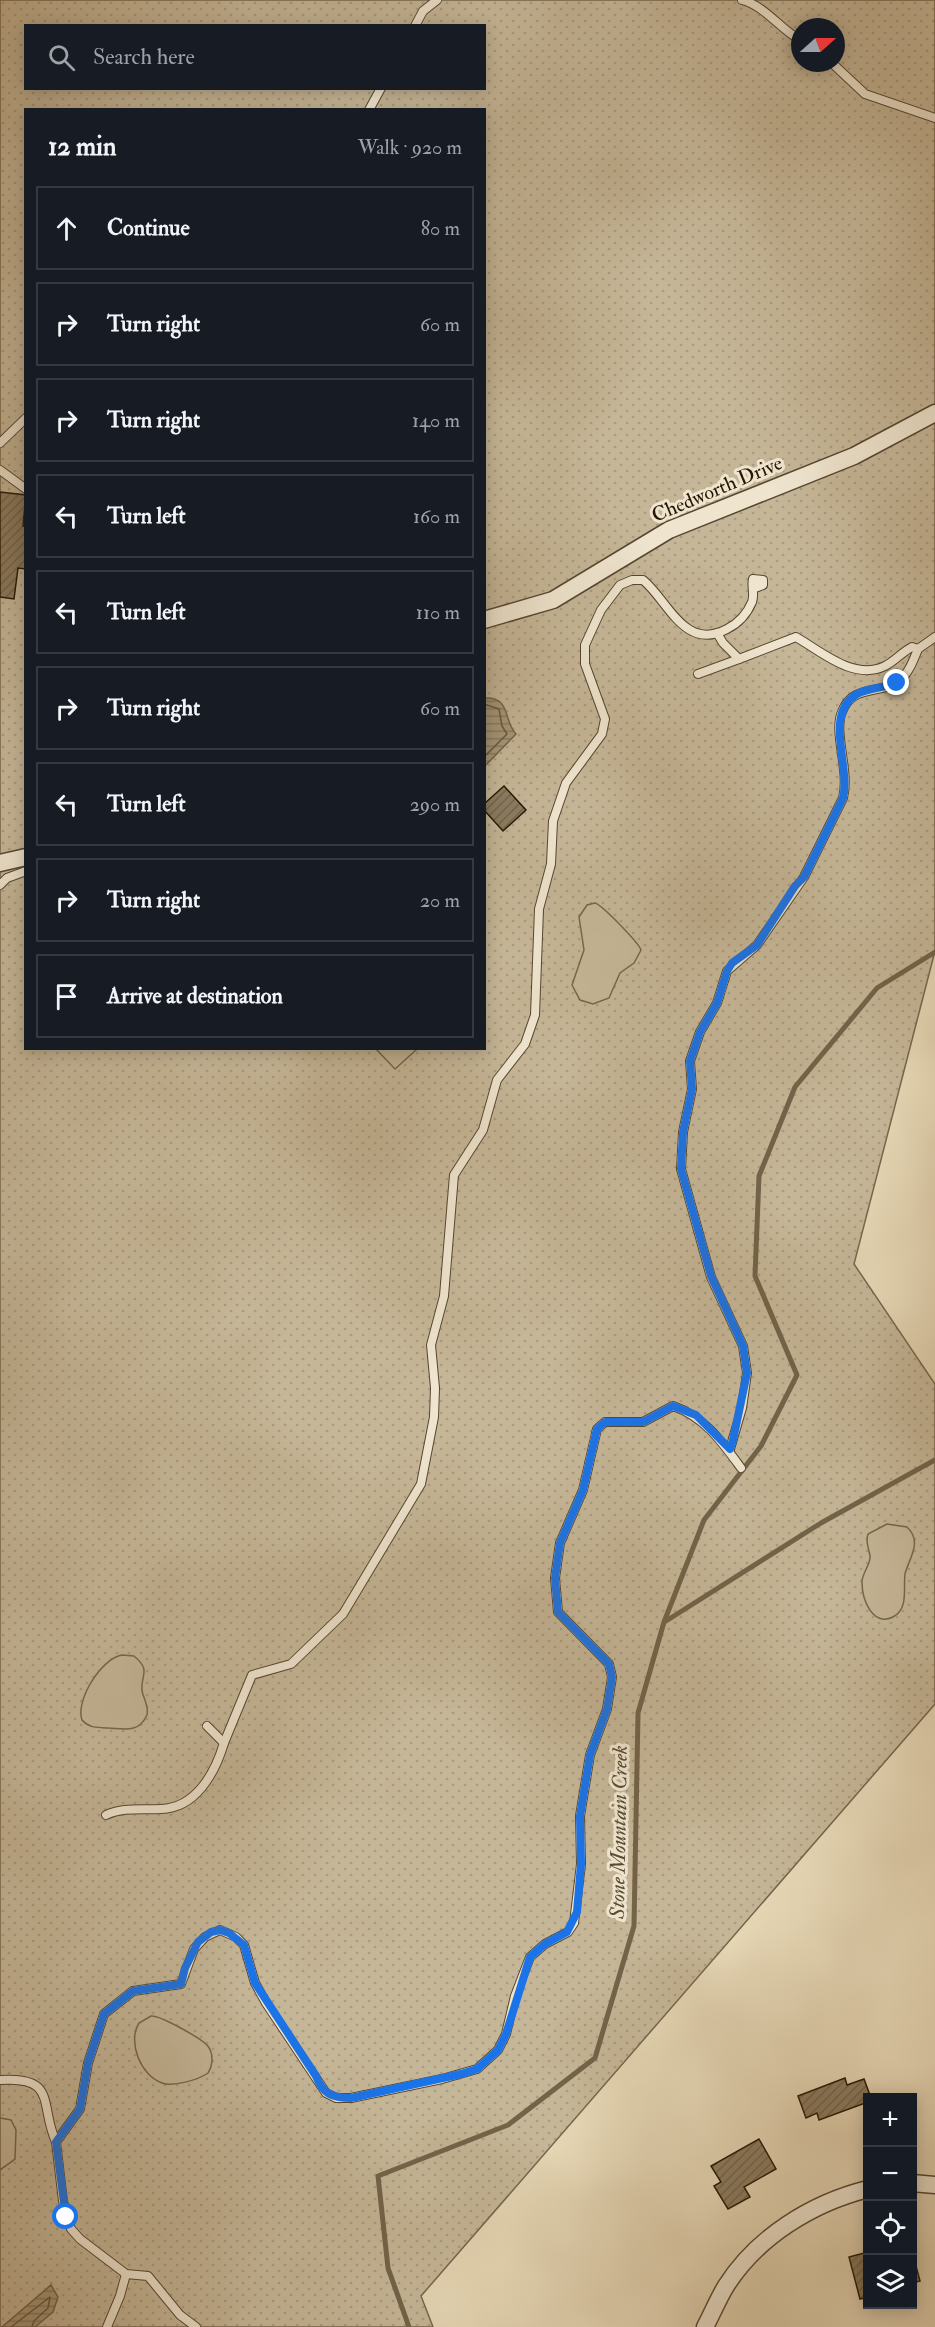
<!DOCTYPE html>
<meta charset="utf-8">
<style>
body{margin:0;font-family:"IM FELL Double Pica",serif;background:#20242c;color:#f1f3f6}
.controls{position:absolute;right:18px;bottom:18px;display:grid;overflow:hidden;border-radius:0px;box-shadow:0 3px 15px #0003}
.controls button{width:54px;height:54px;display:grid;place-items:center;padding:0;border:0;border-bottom:2px solid #363941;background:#171b24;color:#f1f3f6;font:30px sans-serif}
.compass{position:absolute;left:791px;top:18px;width:54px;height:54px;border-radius:50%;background:#171b24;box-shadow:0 3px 15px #0003;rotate:69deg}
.stop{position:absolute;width:18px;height:18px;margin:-14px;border:4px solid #1a73e8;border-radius:50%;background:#fff}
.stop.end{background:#1a73e8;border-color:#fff;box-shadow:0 2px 6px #0008}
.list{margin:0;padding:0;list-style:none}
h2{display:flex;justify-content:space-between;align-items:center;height:78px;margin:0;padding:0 24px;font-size:26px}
h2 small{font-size:20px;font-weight:400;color:#9ea1a6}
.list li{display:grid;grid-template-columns:39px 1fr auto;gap:18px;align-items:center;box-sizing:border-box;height:84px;margin:0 12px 12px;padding:0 12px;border:2px solid #363941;border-radius:0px}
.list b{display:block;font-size:22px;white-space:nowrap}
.list em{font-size:20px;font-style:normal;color:#9ea1a6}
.icon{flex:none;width:33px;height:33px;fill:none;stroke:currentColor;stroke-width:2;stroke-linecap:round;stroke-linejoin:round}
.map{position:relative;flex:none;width:935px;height:2327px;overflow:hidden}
.search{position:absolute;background:#171b24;box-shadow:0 3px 15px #0003;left:24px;top:24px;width:462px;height:66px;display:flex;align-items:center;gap:15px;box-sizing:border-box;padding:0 21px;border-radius:0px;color:#9ea1a6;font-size:22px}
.panel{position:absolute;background:#171b24;box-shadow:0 3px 15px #0003;left:24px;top:108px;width:462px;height:942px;border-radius:0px}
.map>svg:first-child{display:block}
.green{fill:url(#green-dots);stroke:#76664d;stroke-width:1.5;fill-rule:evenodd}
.pitch{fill:#c5b697;stroke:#76664d;stroke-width:1.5}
.water{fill:url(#water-rules);stroke:#726349;stroke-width:1.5}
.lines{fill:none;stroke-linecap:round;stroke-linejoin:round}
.shore{stroke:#66563e;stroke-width:1.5}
.stream{stroke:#726349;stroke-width:5}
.building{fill:url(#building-hatch);stroke:#261703;stroke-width:1.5}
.lane-casing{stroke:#564730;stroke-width:10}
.street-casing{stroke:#564730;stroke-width:19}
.lane{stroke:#efe5cf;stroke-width:8}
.street{stroke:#efe5cf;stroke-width:16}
.route{stroke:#1a73e8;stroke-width:8}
.labels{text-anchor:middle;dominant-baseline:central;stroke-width:6;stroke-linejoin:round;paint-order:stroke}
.street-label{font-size:20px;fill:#261703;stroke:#efe5cf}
.water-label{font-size:21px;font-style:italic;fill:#594a32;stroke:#efe5cf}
</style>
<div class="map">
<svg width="935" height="2327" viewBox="0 0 935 2327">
<defs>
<pattern id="green-dots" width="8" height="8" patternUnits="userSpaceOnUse" patternTransform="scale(1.5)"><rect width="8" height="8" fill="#c5b697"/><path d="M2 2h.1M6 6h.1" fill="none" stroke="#a99c80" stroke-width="1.8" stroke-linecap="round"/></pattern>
<pattern id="water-rules" width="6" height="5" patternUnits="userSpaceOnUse" patternTransform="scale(1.5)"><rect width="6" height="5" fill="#a59678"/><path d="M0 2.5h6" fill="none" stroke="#867960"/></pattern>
<pattern id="building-hatch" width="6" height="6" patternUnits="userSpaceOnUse" patternTransform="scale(1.5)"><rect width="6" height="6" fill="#8a7b60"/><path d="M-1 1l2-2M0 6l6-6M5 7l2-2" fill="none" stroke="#71644d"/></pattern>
</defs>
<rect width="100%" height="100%" fill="#e6d7b5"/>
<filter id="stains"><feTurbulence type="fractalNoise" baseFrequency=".00333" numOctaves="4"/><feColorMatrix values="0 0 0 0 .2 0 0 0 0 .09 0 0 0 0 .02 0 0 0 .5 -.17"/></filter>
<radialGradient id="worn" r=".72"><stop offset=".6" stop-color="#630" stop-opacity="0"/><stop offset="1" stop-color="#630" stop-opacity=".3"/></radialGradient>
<path class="green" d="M 0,0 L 935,0 L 935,951 L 854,1264 L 935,1384 L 935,1704 L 421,2296 L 433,2327 L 0,2327 ZM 26,26 L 484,26 L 484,88 L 26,88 ZM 800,27 L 836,27 L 836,63 L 800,63 ZM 26,110 L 484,110 L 484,1048 L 26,1048 Z"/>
<g class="pitch">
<path d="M 595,903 C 601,904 639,943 641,950 L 634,963 L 620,973 L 609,998 L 593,1004 L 580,1000 L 572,985 L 584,950 L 579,917 L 587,905 Z"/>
<polygon points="376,1049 417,1049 395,1069"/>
<path d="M 887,1524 L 907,1527 C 923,1542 909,1558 905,1574 C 903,1588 909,1609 893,1617 C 872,1627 862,1599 862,1582 C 862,1573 871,1564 870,1556 C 869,1548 865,1543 868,1534 Z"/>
<path d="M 122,1655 L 134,1656 C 152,1671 140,1675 142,1691 C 144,1700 149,1706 147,1715 C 139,1733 125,1729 109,1728 C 98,1727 90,1729 82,1720 C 75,1700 102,1658 122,1655 Z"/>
<path d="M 151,2016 C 160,2015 200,2038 207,2045 C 214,2053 213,2065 208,2073 C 198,2080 173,2087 162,2083 C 141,2076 127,2042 139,2023 Z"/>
<polygon points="0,2118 11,2120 16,2130 15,2159 0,2170"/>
</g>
<g class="water">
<path d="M 485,698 C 511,697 503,720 516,734 L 485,766 Z"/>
<polygon points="51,2285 58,2297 53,2312 35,2327 2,2327"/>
</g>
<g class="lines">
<g class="shore">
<polyline points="484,704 499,709 502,726 507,734 484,757"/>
<polyline points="11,2327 50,2297 48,2308 34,2321 32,2327"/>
</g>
<g class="stream">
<polyline points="666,1621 821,1523 935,1460"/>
<polyline points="409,2327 388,2268 378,2176 508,2125 595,2058 634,1926 638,1713 664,1622 704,1520 761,1446 797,1375 755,1276 759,1176 795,1087 877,988 935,952"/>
</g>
</g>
<g class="building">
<polygon points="0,492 26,495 23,526 26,526 26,569 18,568 14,599 0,597"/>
<polygon points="504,786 526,810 503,831 484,810 484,804"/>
<polygon points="845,2078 847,2085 864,2079 871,2098 868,2098 868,2102 819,2120 817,2113 806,2118 798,2096"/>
<polygon points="759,2139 776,2169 744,2187 750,2197 728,2209 714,2186 721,2182 711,2166"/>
<polygon points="912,2251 920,2281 912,2283"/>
<polygon points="868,2252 868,2297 860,2299 849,2257"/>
</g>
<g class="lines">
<defs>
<g id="lane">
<path d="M 742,0 C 765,6 779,28 800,40"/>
<polyline points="415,26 423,11 437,0"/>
<polyline points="832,63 865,94 935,118"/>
<polyline points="369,110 381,88"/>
<polyline points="0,443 26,418"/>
<polyline points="0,470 26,489"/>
<path d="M 739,659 L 796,637 C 822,652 854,681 885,666 C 895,661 902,652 912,647 L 918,649 L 935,637"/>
<polyline points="698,674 739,659 723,643 717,633"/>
<polyline points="0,885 7,878 26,871"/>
<path d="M 730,1449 L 742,1408 L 747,1373 L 743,1346 L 711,1277 L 681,1169 L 683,1132 L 692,1089 L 690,1061 L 700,1032 L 717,1003 L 727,971 L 757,945 L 804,877 L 843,798 C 850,771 833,732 842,712 C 852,685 877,694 896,683 C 908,676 913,661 918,649"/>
<path d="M 224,1743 L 252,1675 L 291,1664 L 343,1614 L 421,1484 L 434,1417 L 435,1388 L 431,1345 L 444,1296 L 454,1175 L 483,1130 L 497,1080 L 525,1044 L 535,1015 L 539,909 L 551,864 L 553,821 L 566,783 L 602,734 L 605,719 L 585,664 L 585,645 L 601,610 L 620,585 L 632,580 L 643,580 C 668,600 684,652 727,629 C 739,623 747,614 752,602 C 755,594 751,587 753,579 L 763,580 L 763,585 L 755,588 L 755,582 L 758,581 L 759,585"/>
<path d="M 106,1815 C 123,1807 141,1810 161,1809 C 196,1808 215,1773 224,1743 L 207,1726"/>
<path d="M 0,2080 C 58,2076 39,2105 56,2142"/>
<polyline points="107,2327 120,2296 126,2274"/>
<path d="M 196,2327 L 180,2315 L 148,2276 L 126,2274 L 80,2239 L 71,2229 L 63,2201 L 56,2142 L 80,2109 L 88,2063 L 104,2014 L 133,1991 L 181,1984 L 194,1949 L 205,1937 L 220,1930 L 236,1937 L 244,1945 L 255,1983 L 266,2003 L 326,2093 L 336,2098 L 351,2098 L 442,2079 L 477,2069 L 498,2050 L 506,2034 L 515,1996 L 530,1957 L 545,1944 L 568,1932 L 574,1923 L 581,1864 L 580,1816 L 590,1755 L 607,1709 L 612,1677 L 609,1664 L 558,1612 L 555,1578 L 560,1543 L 583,1490 L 597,1429 L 605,1422 L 643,1422 L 673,1406 C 705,1417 722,1442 741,1468"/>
</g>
<g id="street">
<polyline points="484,620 553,600 669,530 854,456 935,413"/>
<polyline points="0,863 26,857"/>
<polyline points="912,2183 935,2185"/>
<path d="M 705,2327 C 712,2314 718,2299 726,2286 C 757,2237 812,2203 868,2189"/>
</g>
</defs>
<use href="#lane" class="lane-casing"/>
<use href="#street" class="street-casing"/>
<use href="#lane" class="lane"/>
<use href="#street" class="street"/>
</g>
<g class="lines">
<path class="route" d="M 66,2217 L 56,2142 L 80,2109 L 88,2063 L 104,2014 L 133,1991 L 181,1984 L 185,1968 L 198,1942 L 211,1932 L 220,1930 L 229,1933 L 244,1945 L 255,1983 L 316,2076 C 323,2094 332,2098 351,2098 L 461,2074 L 477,2069 L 498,2050 L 506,2034 L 530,1957 L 545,1944 L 567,1932 L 577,1912 L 581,1864 L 580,1816 L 590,1755 L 607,1709 L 612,1677 L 609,1664 L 558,1612 L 555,1578 L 560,1543 L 583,1490 L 597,1429 L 605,1422 L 643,1422 L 673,1406 L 696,1415 L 730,1449 L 733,1440 L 747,1373 L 743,1346 L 711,1276 L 681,1169 L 683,1132 L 692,1089 L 690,1061 L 700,1032 L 717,1003 L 727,971 L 732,963 L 757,945 L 795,886 L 804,877 L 843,798 C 851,767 823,714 857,694 C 870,687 884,688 897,683"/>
</g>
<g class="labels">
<g class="street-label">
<text transform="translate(717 489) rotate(-23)">Chedworth Drive</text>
</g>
<g class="water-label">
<text transform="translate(619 1832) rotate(-89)">Stone Mountain Creek</text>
</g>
</g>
<rect width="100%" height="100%" filter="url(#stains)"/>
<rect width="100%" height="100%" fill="url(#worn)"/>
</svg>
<div class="controls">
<button>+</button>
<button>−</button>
<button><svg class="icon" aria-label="locate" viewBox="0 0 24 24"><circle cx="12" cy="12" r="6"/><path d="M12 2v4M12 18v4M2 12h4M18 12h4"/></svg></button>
<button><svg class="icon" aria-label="layers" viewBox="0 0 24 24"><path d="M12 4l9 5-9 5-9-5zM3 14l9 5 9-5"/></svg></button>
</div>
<svg class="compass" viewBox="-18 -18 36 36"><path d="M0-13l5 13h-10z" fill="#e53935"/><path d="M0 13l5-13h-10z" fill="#9ea1a6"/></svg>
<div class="stop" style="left:66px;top:2217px"></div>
<div class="stop end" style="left:897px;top:683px"></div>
<div class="search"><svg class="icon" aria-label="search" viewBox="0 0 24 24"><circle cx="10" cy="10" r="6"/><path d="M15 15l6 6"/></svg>Search here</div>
<section class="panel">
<h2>12 min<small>Walk · 920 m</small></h2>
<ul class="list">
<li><svg class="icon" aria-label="ahead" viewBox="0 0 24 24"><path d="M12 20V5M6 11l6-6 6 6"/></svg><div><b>Continue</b></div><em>80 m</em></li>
<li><svg class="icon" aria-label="right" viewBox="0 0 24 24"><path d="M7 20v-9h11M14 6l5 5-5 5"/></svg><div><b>Turn right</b></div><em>60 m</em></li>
<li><svg class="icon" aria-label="right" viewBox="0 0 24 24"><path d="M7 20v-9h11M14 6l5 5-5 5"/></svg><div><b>Turn right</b></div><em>140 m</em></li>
<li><svg class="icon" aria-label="left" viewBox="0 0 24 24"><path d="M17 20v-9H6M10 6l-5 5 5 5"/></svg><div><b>Turn left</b></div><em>160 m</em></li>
<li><svg class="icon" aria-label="left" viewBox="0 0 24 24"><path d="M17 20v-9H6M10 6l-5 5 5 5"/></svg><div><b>Turn left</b></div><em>110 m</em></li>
<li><svg class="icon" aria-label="right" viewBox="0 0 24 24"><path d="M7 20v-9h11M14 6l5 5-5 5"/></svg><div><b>Turn right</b></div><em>60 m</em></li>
<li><svg class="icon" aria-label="left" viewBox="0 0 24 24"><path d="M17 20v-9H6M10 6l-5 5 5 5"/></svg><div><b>Turn left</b></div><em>290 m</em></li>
<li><svg class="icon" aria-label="right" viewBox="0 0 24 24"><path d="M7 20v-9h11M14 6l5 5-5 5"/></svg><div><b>Turn right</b></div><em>20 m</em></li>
<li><svg class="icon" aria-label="arrive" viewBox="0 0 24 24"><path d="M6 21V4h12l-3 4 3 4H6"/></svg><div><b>Arrive at destination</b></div></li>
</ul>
</section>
</div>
